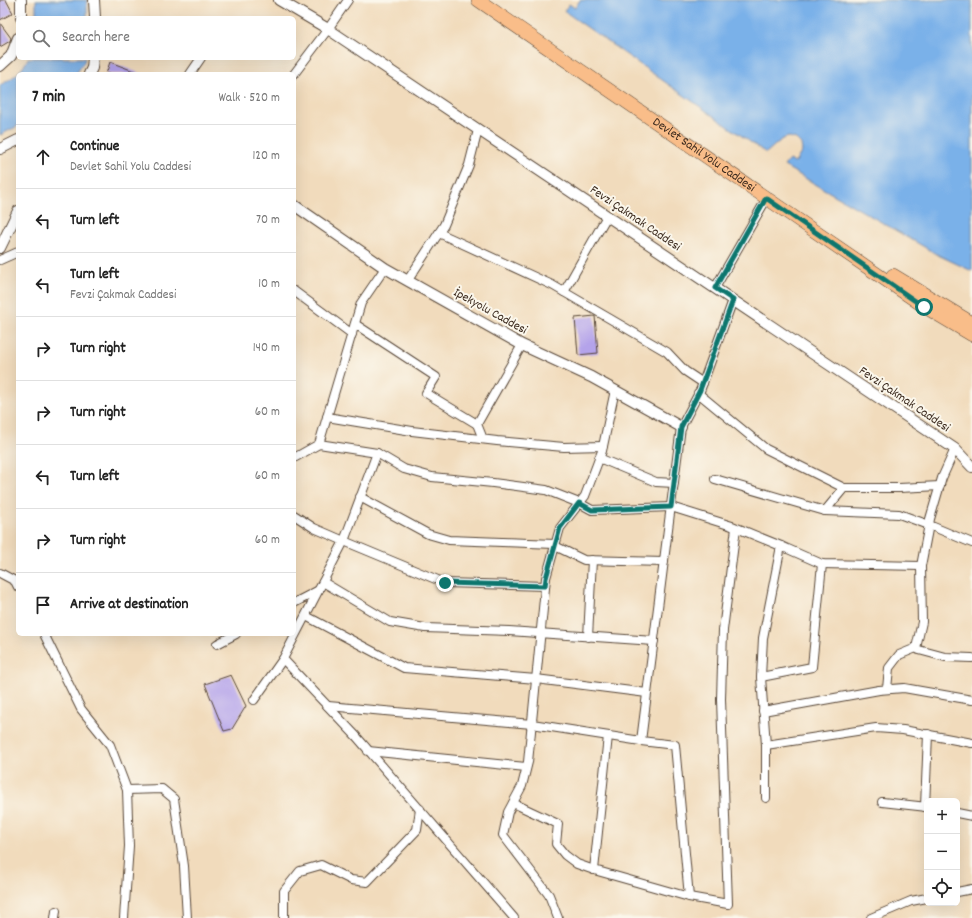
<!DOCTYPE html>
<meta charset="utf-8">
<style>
body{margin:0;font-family:Dekko,sans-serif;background:#f6f6f6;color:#222}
.controls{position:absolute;right:12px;bottom:12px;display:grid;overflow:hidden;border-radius:6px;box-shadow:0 4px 16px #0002}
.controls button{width:36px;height:36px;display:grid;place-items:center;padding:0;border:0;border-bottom:1px solid #e0e0e0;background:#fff;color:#222;font:20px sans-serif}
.stop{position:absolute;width:12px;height:12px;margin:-9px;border:3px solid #0f766e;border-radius:50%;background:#fff}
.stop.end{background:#0f766e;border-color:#fff;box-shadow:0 1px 4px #0008}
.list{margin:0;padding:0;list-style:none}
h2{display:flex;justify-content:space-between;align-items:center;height:52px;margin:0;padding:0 16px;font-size:17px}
h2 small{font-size:13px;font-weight:400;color:#767676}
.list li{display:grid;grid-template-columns:26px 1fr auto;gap:12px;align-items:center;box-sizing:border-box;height:64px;padding:0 16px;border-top:1px solid #e0e0e0}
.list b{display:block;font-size:15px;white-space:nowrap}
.list p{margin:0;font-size:13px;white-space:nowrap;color:#767676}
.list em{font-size:13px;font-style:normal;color:#767676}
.icon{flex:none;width:22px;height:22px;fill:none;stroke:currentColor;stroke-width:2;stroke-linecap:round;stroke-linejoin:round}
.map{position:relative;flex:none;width:972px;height:918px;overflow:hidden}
.search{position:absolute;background:#fff;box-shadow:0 4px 16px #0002;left:16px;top:16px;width:280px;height:44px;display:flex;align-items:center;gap:10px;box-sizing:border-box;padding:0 14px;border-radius:6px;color:#767676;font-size:15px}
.panel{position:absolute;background:#fff;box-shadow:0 4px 16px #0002;left:16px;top:72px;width:280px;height:564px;border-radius:6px}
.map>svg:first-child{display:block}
.water{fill:#7ab1e9;stroke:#5a6e84}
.building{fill:#b4a3ea}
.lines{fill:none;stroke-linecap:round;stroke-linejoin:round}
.minor-casing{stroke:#564536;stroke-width:10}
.tertiary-casing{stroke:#564536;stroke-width:12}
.primary-casing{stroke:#564536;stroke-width:14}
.minor{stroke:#fff;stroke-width:8}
.tertiary{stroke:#fff;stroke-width:10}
.primary{stroke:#f9bd89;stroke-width:13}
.route{stroke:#0f766e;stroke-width:5}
.labels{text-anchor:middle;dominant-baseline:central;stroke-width:4;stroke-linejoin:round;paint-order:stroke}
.street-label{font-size:13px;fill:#3b2a1e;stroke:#fbf7ec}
</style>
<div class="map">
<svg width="972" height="918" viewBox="0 0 972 918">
<rect width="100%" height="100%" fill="#fbf7ec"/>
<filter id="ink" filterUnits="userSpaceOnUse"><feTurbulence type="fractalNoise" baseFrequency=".025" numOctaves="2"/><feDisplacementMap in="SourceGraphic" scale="8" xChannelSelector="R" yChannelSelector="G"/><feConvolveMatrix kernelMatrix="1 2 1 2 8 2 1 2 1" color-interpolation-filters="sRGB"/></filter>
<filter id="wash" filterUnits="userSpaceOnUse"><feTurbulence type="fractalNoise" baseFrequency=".012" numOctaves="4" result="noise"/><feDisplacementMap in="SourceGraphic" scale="16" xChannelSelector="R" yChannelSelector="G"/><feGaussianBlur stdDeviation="0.9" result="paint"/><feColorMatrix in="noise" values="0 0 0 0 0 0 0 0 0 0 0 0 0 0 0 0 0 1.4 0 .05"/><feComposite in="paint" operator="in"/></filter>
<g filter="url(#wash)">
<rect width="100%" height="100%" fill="#f1dbbc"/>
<g class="water">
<rect x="36" y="0" width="51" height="18"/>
<polygon points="580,0 972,0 972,271 940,256 784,166 789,160 795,163 802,151 801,144 796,139 789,137 782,139 766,153 564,11 569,4 575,8"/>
<path d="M 28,58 L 85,58 L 84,62 L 76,74 L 18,74 L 18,126 L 0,135 L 0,85 C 12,79 23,71 28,58 Z"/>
</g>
<g id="blocks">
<g class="building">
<polygon points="0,0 6,0 13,13 0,20"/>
<polygon points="0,23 11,38 10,41 0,47"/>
<polygon points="110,62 139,73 138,74 106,74"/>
<polygon points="595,316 598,353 578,355 575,318"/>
<polygon points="231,675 246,706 232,729 224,731 205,684"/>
</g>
</g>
</g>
<g filter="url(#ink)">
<use href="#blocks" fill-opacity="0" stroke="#564536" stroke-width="1"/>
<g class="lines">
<defs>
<g id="minor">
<polyline points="190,74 201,58"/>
<polyline points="294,74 328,29 348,0"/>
<polyline points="439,233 552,285 667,352 685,371 703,383"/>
<polyline points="0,260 18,252"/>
<polyline points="408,280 444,225 469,165 478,130"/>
<polyline points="715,288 767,198"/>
<polyline points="294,291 352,334"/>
<polyline points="564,292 607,216"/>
<polyline points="355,324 436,377 426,393 477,424"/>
<polyline points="698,393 766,449 844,488 899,488 940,486"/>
<polyline points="327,417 412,431 497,441 564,447 603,446"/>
<polyline points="483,439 477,424 522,345"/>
<polyline points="319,444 377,453 404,469 432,477 493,483 546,490 579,503 592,510 671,507 732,526 781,546 822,564 921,566"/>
<polyline points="955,449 942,478 930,519 921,566 922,622 916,648 919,650 945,657 972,658"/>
<polyline points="377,453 344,541 283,659 356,736 514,918"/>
<polyline points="294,458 319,444 361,303 385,268"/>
<polyline points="599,458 656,482 674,483"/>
<polyline points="715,479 825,511 844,488"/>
<polyline points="360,497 428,534 449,540 555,544"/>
<polyline points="825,511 899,514 929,525 972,543"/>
<polyline points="294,515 314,528 344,541 445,583 545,586"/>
<polyline points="555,546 584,560 664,562"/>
<polyline points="0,573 15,581 18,587"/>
<polyline points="323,582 390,622 425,628 509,631 654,641"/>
<polyline points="294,603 319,590"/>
<polyline points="306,616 404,668 536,679 647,693"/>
<polyline points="44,634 81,709 110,745 127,790 129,846 124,918"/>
<polyline points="588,637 592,560"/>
<polyline points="217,644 236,634"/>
<polyline points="761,677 812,667 822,564"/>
<polyline points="887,689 889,668 899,655 916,648"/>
<polyline points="254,700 283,659"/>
<polyline points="328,706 532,724 641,741 675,745 689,897"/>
<polyline points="763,711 879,690 904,688 972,700"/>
<polyline points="608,736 594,870 689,897 728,904 721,699 723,630 736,528"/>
<polyline points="641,741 681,427 700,391 733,300"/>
<polyline points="766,745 876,728 903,730 972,743"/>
<polyline points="368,751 526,767"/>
<polyline points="127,790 162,789 174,799 184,866 187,918"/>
<polyline points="766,798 766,745 761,677 763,638 781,546"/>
<polyline points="882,802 927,807"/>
<polyline points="513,803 558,824 556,844 565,855 577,864 594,870"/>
<polyline points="925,807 928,734"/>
<polyline points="957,813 972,816"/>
<polyline points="957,892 972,889"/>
<polyline points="55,918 56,911"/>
<polyline points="284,918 284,891 300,871 321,865 351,880 367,882 417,830 420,809"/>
<polyline points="558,918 549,895 503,835 508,812 522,786 528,762 546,578 560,528 585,496 602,451 615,390"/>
<polyline points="871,918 911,901 927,898"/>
</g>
<g id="tertiary">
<polyline points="94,0 95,18"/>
<polyline points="279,0 328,29 955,449 972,467"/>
<polyline points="21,18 21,0"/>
<polyline points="0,66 11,56 18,38"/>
<polyline points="89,74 92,68 93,58"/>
<polyline points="0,149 18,140"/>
<polyline points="294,205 385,268 522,345 591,377 681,427"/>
<polyline points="0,248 18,211"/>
</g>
<g id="primary">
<path id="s1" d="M 478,0 L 925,307 L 972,335"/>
<polyline points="893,275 972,323"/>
</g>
</defs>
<use href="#minor" class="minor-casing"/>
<use href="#tertiary" class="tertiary-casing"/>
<use href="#primary" class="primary-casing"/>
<use href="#minor" class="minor"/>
<use href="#tertiary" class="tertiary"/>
<use href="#primary" class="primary"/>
</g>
</g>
<g class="lines" filter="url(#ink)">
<polyline class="route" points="445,583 545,586 546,578 560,528 579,503 592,510 671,507 681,427 700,390 733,300 715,288 766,198 924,307"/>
</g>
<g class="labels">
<g class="street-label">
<text stroke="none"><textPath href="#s1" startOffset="274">Devlet Sahil Yolu Caddesi</textPath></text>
<text transform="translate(635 219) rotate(34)">Fevzi Çakmak Caddesi</text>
<text transform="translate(490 312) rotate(29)">İpekyolu Caddesi</text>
<text transform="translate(904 400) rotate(34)">Fevzi Çakmak Caddesi</text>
</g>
</g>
</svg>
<div class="controls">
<button>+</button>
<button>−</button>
<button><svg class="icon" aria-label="locate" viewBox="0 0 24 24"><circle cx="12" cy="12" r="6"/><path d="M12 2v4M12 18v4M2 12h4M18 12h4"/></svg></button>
</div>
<div class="stop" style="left:924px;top:307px"></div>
<div class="stop end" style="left:445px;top:583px"></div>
<div class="search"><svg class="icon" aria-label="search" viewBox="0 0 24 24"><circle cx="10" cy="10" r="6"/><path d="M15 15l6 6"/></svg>Search here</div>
<section class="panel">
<h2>7 min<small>Walk · 520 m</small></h2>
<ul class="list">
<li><svg class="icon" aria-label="ahead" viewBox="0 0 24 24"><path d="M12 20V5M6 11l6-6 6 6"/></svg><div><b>Continue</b><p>Devlet Sahil Yolu Caddesi</p></div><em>120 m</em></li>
<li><svg class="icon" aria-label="left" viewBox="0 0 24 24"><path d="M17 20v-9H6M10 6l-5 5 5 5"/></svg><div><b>Turn left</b></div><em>70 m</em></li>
<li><svg class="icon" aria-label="left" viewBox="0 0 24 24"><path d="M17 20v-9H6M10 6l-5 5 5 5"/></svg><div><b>Turn left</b><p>Fevzi Çakmak Caddesi</p></div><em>10 m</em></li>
<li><svg class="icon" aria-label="right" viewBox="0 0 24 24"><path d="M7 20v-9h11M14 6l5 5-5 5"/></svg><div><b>Turn right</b></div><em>140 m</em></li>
<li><svg class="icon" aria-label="right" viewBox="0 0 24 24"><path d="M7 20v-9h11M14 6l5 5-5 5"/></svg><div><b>Turn right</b></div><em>60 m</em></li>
<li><svg class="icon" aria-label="left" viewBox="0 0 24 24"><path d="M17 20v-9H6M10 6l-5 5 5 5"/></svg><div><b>Turn left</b></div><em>60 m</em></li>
<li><svg class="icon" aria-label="right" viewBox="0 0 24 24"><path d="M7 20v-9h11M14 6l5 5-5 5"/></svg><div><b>Turn right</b></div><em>60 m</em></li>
<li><svg class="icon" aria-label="arrive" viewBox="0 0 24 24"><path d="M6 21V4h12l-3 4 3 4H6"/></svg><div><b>Arrive at destination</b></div></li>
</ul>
</section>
</div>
